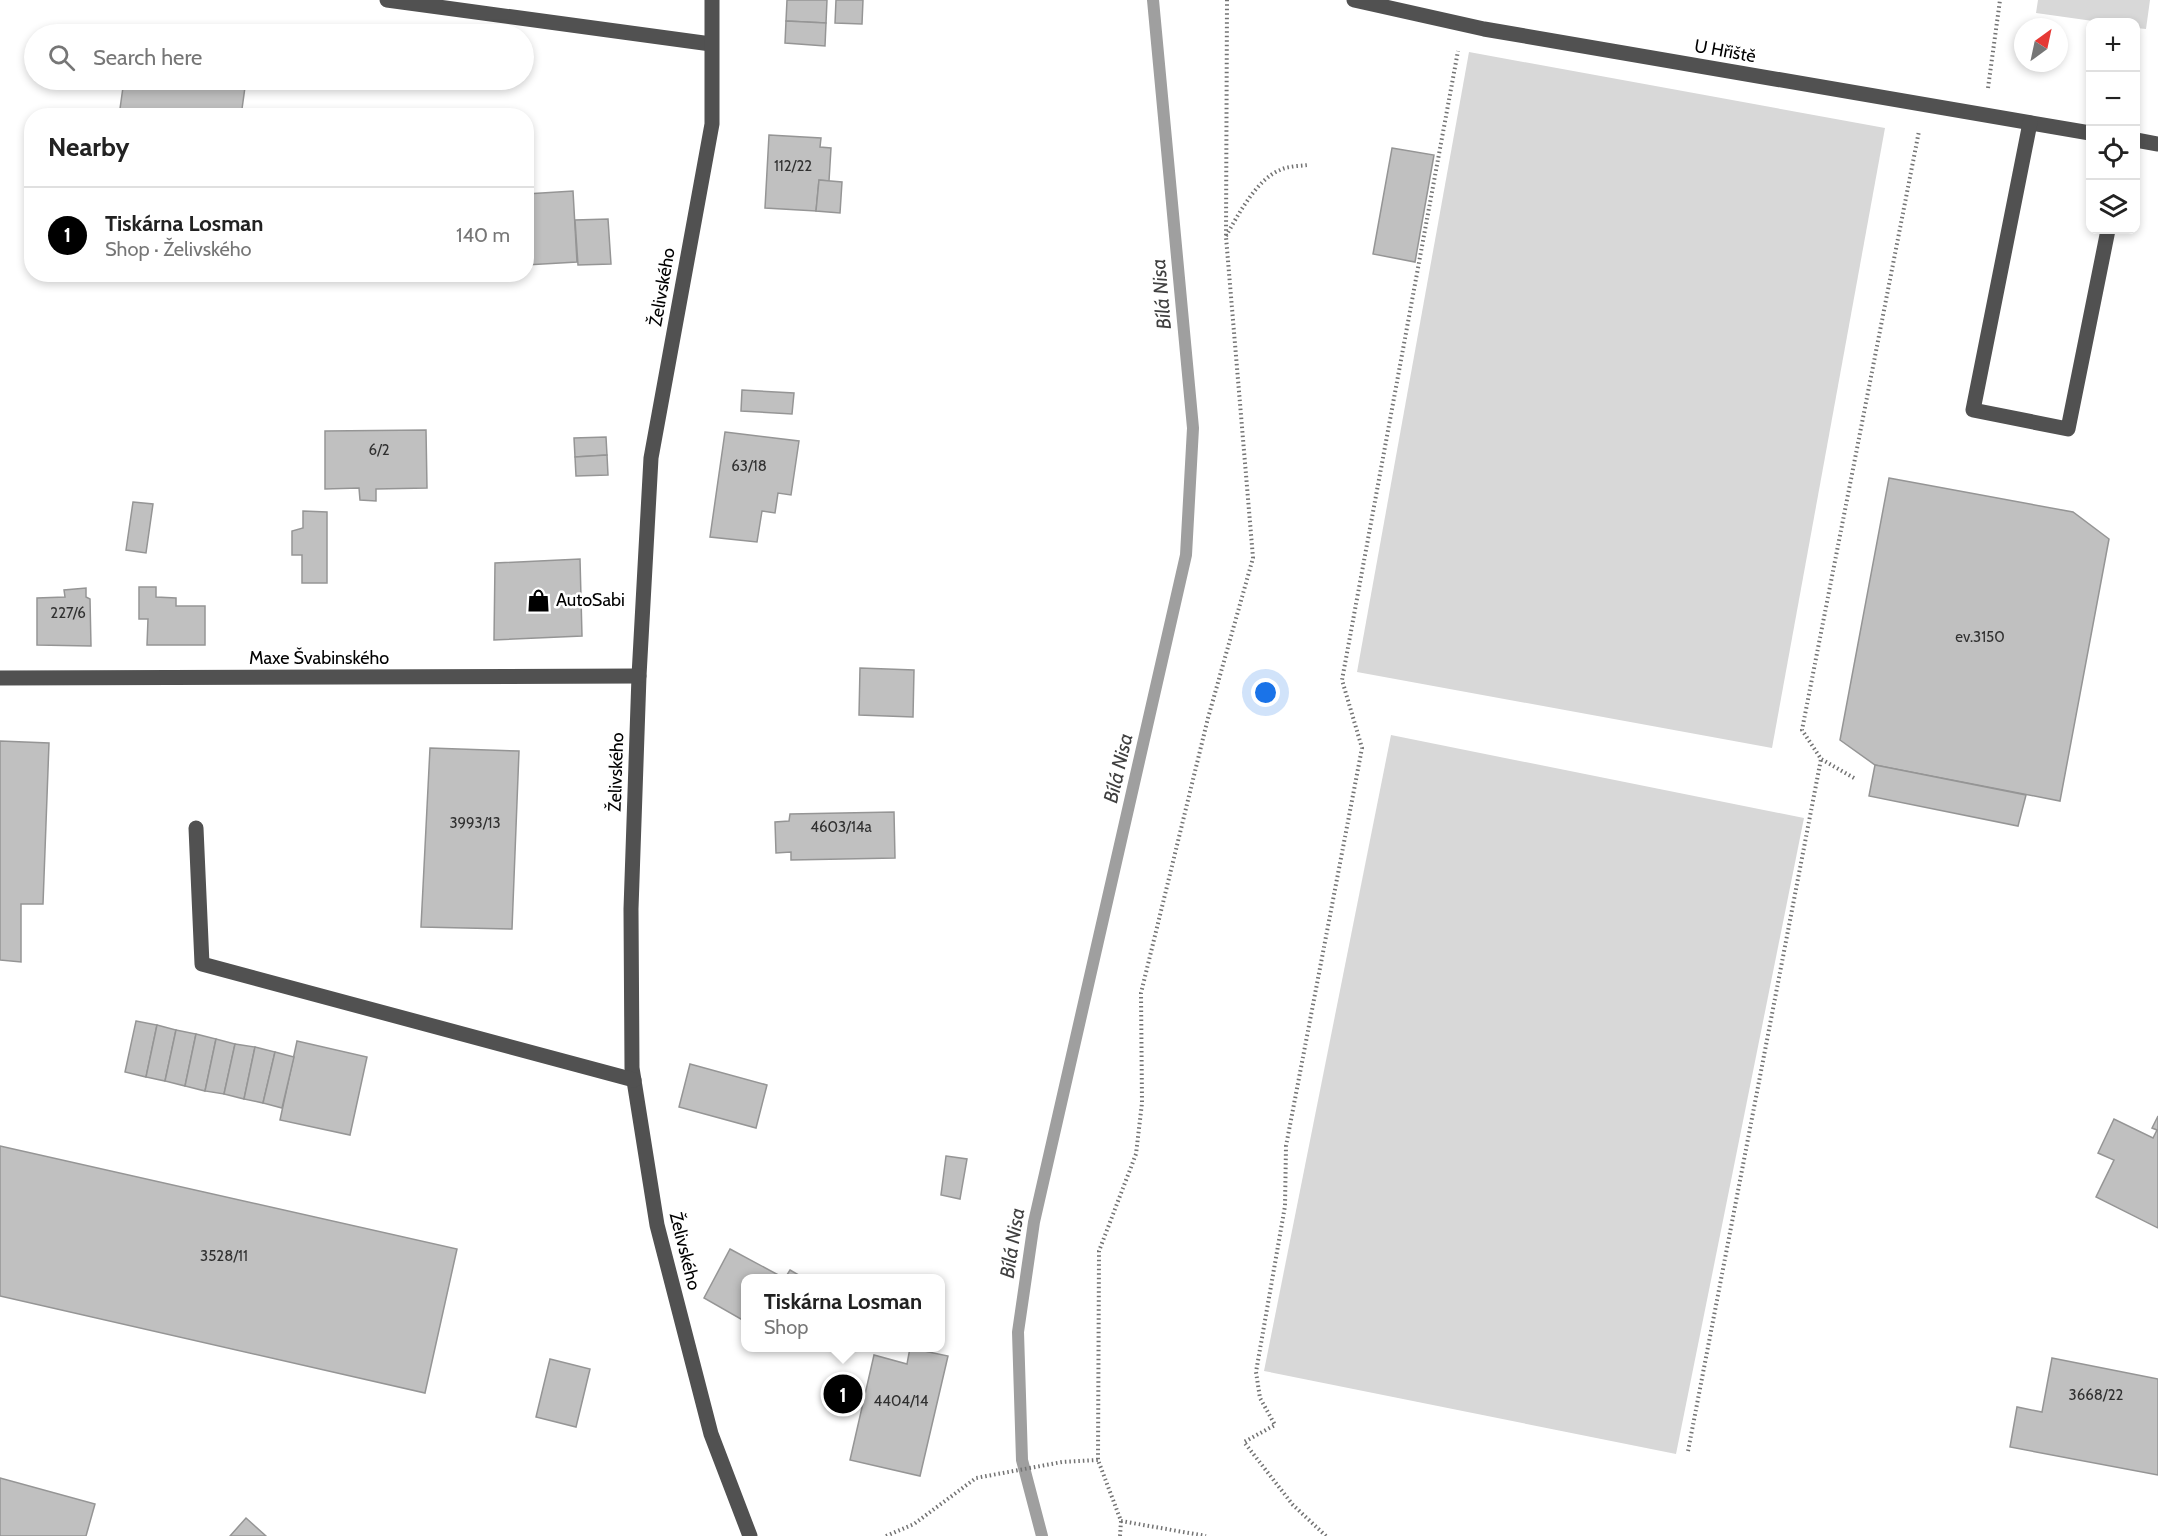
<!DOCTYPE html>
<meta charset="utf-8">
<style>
body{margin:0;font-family:Cabin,sans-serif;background:#f6f6f6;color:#222}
.controls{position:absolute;right:18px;top:18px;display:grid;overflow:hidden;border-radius:12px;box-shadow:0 3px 9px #0003}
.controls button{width:54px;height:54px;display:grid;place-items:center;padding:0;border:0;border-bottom:2px solid #e0e0e0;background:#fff;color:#222;font:30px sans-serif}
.compass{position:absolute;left:2014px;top:18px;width:54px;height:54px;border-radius:50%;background:#fff;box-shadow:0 3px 9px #0003;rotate:33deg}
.you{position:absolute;left:1266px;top:693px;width:21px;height:21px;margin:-15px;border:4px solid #fff;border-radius:50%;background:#1a73e8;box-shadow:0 0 0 9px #1a73e833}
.badge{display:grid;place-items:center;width:39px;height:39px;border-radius:50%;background:#000;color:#fff;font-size:20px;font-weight:700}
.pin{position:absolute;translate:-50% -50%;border:3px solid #fff;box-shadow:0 2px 6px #0006}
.popup{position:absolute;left:741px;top:1274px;width:204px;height:78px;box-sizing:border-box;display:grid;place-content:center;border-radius:12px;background:#fff;filter:drop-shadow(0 2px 4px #0005);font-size:20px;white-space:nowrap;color:#767676}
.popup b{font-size:22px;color:#222}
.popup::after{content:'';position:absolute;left:50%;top:100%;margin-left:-12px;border:12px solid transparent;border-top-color:#fff}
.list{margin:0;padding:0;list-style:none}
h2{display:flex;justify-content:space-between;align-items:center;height:78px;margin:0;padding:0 24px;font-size:26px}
h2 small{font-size:20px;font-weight:400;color:#767676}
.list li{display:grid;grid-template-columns:39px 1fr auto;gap:18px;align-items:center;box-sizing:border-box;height:96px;padding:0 24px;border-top:2px solid #e0e0e0}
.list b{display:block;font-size:22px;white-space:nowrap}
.list p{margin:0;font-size:20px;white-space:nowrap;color:#767676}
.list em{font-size:20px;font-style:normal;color:#767676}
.icon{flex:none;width:33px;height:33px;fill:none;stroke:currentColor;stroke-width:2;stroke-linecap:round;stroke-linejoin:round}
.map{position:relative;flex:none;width:2158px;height:1536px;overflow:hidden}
.search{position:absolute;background:#fff;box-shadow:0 3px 9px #0003;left:24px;top:24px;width:510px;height:66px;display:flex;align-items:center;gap:15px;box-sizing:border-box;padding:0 21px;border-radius:33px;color:#767676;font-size:22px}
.panel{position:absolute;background:#fff;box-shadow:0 3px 9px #0003;left:24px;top:108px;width:510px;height:174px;border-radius:24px}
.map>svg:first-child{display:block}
.green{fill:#d8d8d8}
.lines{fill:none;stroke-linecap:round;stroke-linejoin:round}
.stream{stroke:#9f9f9f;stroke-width:12}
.building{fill:#c0c0c0;stroke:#959595;stroke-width:1.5}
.path{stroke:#737373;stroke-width:4;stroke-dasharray:1.5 3;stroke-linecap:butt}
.minor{stroke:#515151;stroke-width:15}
.labels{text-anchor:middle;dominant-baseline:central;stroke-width:5;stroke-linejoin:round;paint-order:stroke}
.number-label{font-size:15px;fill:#303030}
.street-label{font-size:18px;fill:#000;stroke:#fff}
.poi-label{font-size:18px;fill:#000;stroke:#fff;text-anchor:start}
.water-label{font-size:20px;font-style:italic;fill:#404040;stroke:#fff}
</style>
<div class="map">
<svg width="2158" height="1536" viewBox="0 0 2158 1536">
<rect width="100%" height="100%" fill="#fff"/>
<g class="green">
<polygon points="2038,0 2150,0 2146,29 2136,28 2136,22 2100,22 2036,13"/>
<polygon points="1469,52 1885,128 1772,748 1357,672"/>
<polygon points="1391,735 1804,818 1676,1454 1264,1371"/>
</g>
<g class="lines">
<polyline class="stream" points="1042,1536 1022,1460 1018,1332 1034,1222 1186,555 1193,428 1153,0"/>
</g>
<g class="building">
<polygon points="787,0 827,0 826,23 786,21"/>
<polygon points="836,0 863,0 862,24 835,23"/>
<polygon points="786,21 826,23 825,46 785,43"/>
<polygon points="132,31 156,34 131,34"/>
<polygon points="124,80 246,80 241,116 119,116"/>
<polygon points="769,135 821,138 820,147 831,148 829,181 819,180 816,211 765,208"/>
<polygon points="1392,148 1434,155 1415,262 1373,254"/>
<polygon points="819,180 842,182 840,213 816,211"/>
<polygon points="573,191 577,262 526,265 526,194"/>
<polygon points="608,219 611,264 578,265 575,220"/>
<polygon points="742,390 794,393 792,414 741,411"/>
<polygon points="426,430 427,488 376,489 376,501 360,500 359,488 325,489 325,431"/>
<polygon points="725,432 799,441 791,495 778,493 775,513 762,511 757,542 710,537"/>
<polygon points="606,437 607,455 575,457 574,438"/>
<polygon points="607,455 608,475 576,476 575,457"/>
<polygon points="1889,478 2073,512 2109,539 2060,801 1875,765 1840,740"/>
<polygon points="133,502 153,504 146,553 126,550"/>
<polygon points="303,511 327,512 327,583 302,583 302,555 292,555 292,531 303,528"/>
<polygon points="580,559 582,636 494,640 495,563"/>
<polygon points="139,587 156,587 156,597 176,598 176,606 205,606 205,645 147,645 148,619 139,619"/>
<polygon points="86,588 86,597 90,599 91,646 37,645 37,598 65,597 64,590"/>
<polygon points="860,668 914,670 913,717 859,715"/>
<polygon points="0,741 49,743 43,904 21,904 21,962 0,960"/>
<polygon points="430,748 519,751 512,929 421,927"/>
<polygon points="1875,765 2026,795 2018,826 1869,796"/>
<polygon points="894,812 895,858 791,860 791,852 776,853 775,822 789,821 790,814"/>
<polygon points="136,1021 157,1025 146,1077 125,1072"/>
<polygon points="157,1025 176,1030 165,1081 146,1077"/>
<polygon points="176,1030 196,1034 185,1086 165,1081"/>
<polygon points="196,1034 216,1039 205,1091 185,1086"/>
<polygon points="216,1039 235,1044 224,1094 205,1091"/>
<polygon points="297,1041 367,1057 350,1135 280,1120"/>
<polygon points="235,1044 255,1047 244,1099 224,1094"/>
<polygon points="255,1047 275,1052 263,1103 244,1099"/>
<polygon points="275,1052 294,1057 282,1108 263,1103"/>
<polygon points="690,1064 767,1085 756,1128 679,1107"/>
<polygon points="2158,1116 2158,1228 2096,1197 2114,1160 2098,1153 2114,1119 2153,1138 2157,1130 2152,1128"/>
<polygon points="0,1146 457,1249 425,1393 0,1296"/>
<polygon points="946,1156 967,1159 960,1199 941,1195"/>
<polygon points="730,1249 784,1278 746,1278 746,1322 704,1298"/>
<polygon points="790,1270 804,1278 785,1278"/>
<polygon points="910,1348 948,1356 920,1476 850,1460 874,1355 907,1364"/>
<polygon points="2052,1358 2158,1379 2158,1475 2010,1447 2017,1407 2042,1412"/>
<polygon points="550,1359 590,1369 576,1427 536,1417"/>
<polygon points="0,1478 95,1504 86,1536 0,1536"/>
<polygon points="246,1518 266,1536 230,1536"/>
</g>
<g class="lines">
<g class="path">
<polyline points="1988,88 2000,0"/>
<path d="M 1226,236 C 1238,215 1257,179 1280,170 C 1288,166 1299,166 1308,165"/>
<polyline points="1854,778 1821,759 1802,730 1919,131"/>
<polyline points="1688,1451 1821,759"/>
<polyline points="1121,1521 1206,1536"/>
<polyline points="886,1536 914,1524 976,1478 1062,1462 1098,1460"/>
<polyline points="1120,1536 1121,1521 1098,1460 1099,1251 1136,1154 1142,1103 1141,993 1208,718 1253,558 1226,237 1227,0"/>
<polyline points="1326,1536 1293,1505 1244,1442 1275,1425 1260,1398 1256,1372 1285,1206 1286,1146 1362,748 1342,680 1458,51"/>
</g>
<g class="minor">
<polyline points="387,0 711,44"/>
<polyline points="712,0 712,124 651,458 639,676 631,909 632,1068 657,1225 711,1434 750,1536"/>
<polyline points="1354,0 1484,29 2090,133"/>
<polyline points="2030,123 1973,410 2068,429 2108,230"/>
<polyline points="2136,140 2158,144"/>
<polyline points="0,678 639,676"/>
<polyline points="196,828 202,964 634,1080"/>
</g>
</g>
<defs>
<symbol id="shop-bare" viewBox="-9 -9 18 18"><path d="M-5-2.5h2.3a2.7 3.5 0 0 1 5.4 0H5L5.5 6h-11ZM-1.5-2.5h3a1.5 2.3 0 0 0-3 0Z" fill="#000" stroke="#fff" stroke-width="2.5" paint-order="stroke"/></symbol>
</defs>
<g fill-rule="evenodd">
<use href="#shop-bare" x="522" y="584" width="33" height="33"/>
</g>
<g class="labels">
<g class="number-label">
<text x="793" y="166">112/22</text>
<text x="379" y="450">6/2</text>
<text x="749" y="466">63/18</text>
<text x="68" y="613">227/6</text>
<text x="1980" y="637">ev.3150</text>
<text x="475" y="823">3993/13</text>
<text x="841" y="827">4603/14a</text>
<text x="224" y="1256">3528/11</text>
<text x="2096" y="1395">3668/22</text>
<text x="901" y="1401">4404/14</text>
</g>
<g class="street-label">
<text transform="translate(1725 51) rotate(10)">U Hřiště</text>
<text transform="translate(662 287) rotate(-80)">Želivského</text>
<text x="319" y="658">Maxe Švabinského</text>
<text transform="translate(616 772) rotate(-88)">Želivského</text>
<text transform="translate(685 1251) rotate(76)">Želivského</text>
</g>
<g class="poi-label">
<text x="556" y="600">AutoSabi</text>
</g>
<g class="water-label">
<text transform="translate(1161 294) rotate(-95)">Bílá Nisa</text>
<text transform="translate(1118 768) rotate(-77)">Bílá Nisa</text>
<text transform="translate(1012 1243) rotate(-81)">Bílá Nisa</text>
</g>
</g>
</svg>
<div class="controls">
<button>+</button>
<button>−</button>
<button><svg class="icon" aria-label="locate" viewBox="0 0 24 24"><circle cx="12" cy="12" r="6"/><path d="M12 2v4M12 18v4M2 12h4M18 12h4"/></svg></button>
<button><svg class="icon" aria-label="layers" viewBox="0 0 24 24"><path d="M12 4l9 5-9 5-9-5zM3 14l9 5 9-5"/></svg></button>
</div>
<svg class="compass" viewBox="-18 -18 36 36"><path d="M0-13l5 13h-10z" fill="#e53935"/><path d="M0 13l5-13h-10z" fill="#767676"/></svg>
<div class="you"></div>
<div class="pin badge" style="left:843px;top:1394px">1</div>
<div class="popup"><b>Tiskárna Losman</b>Shop</div>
<div class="search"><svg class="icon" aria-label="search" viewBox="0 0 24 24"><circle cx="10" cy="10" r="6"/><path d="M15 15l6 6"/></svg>Search here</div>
<section class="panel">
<h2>Nearby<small></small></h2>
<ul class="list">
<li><span class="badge">1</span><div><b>Tiskárna Losman</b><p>Shop · Želivského</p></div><em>140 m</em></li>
</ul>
</section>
</div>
